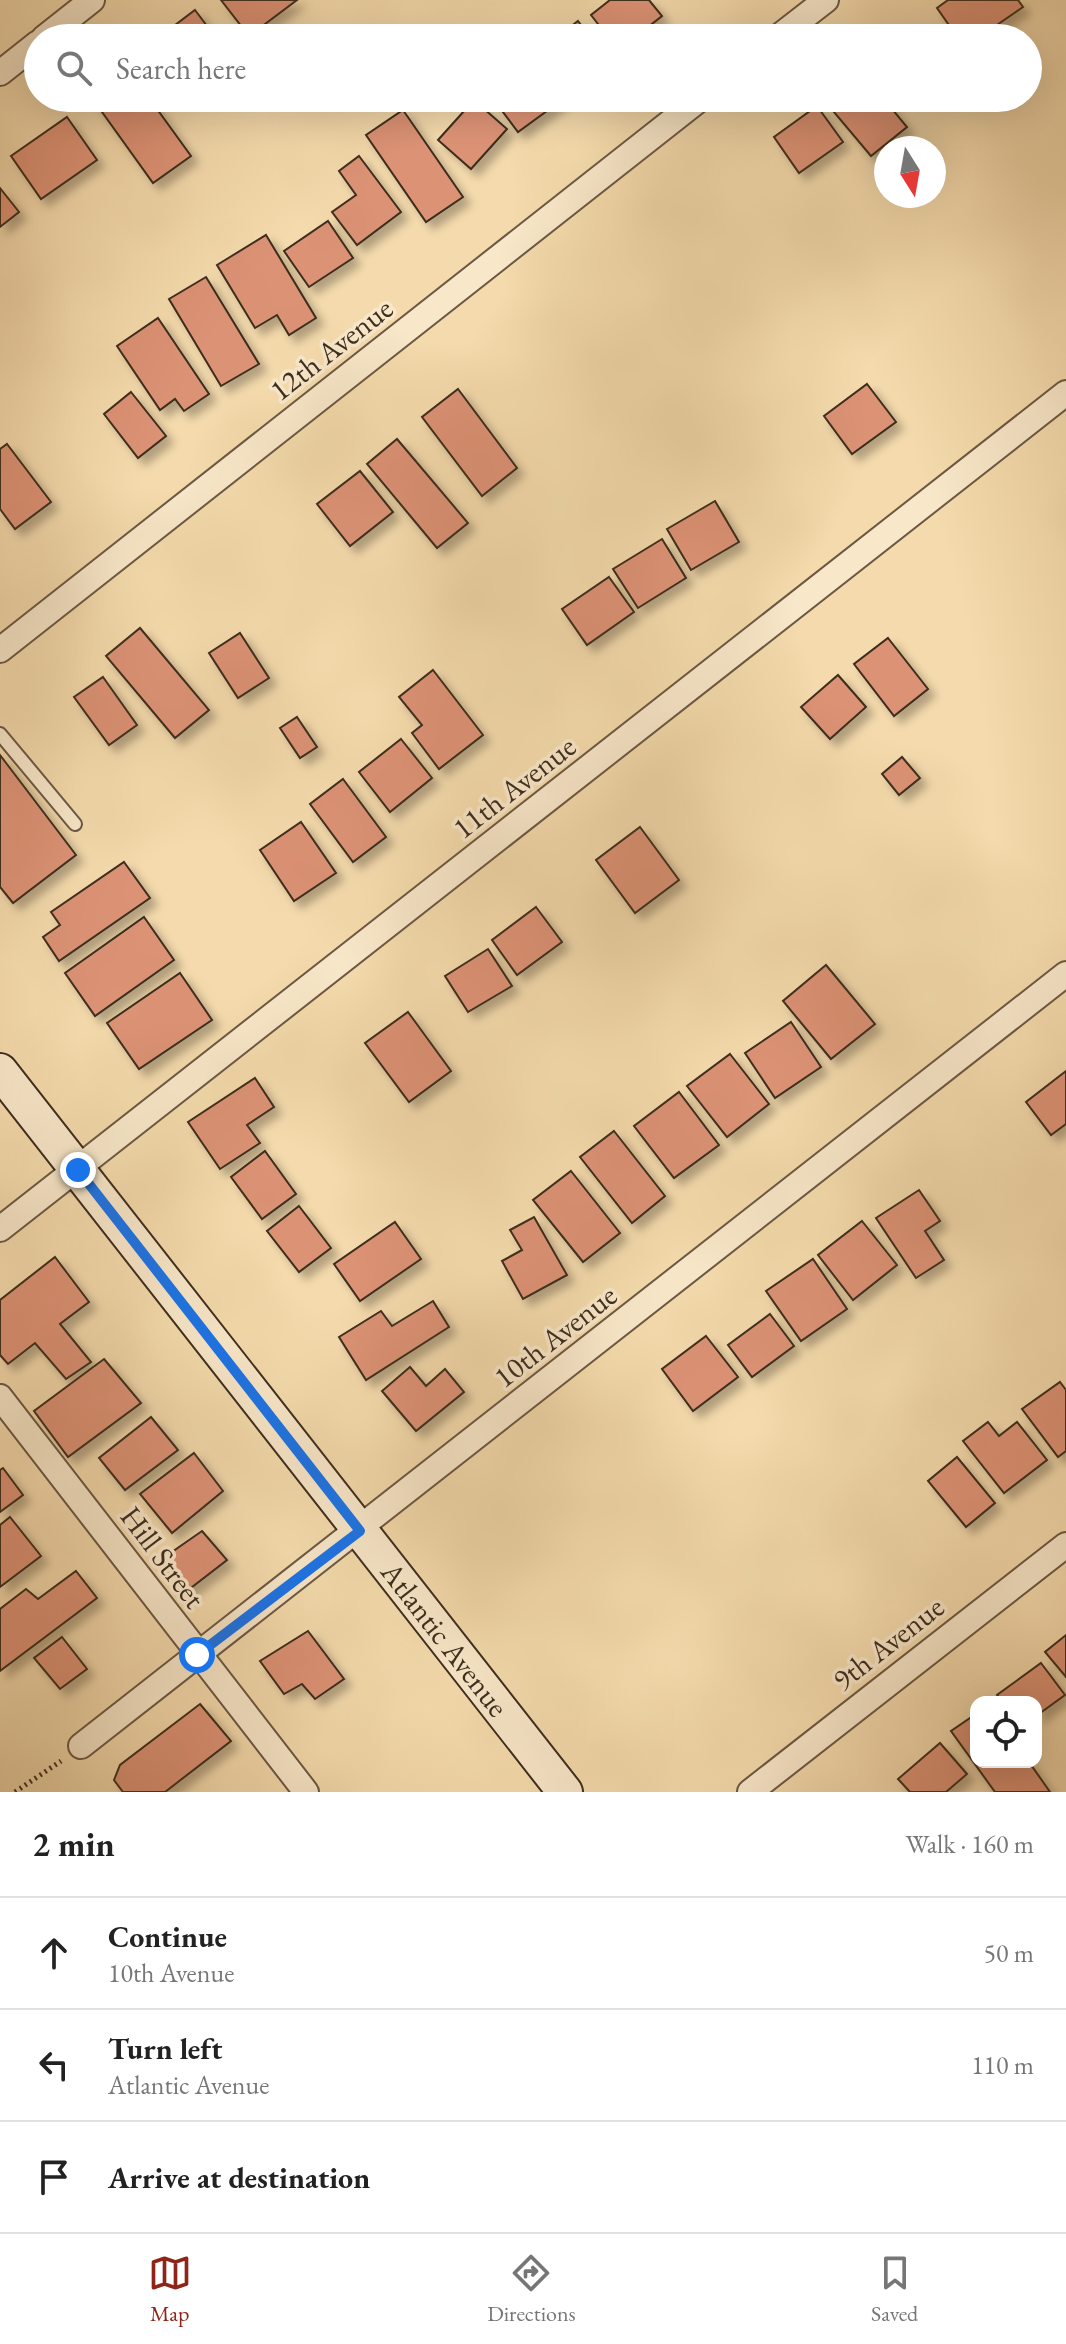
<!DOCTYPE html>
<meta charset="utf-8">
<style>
body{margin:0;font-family:"EB Garamond",serif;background:#f2f2f2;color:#222}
.controls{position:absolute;right:24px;bottom:24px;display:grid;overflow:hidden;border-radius:16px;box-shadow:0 8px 32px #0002}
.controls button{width:72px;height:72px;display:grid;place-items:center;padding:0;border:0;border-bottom:2px solid #e0e0e0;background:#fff;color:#222;font:40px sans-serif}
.compass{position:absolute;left:874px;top:136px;width:72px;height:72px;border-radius:50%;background:#fff;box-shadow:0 8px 32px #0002;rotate:169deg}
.stop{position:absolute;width:24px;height:24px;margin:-18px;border:6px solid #1a73e8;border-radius:50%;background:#fff}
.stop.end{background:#1a73e8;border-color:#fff;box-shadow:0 2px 8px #0008}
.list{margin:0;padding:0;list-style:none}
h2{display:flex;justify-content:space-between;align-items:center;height:104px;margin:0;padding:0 32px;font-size:34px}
h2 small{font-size:26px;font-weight:400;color:#767676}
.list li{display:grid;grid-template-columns:52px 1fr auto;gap:24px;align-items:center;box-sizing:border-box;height:112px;padding:0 32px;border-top:2px solid #e0e0e0}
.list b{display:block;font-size:30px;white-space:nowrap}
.list p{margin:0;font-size:26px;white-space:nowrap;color:#767676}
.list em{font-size:26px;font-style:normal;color:#767676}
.icon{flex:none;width:44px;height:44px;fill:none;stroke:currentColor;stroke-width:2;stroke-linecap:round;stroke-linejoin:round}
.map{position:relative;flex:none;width:1066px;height:1792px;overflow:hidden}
.search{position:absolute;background:#fff;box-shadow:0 8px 32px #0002;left:24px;right:24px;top:24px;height:88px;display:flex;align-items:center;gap:20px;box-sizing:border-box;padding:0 28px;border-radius:44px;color:#767676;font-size:30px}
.sheet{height:440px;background:#fff}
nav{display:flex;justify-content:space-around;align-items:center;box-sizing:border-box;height:112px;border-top:2px solid #e0e0e0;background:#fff;font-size:22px;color:#767676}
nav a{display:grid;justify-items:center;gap:4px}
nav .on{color:#8f2418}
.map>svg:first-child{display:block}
.building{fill:#dc9275;stroke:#3d2d1e;stroke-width:2;filter:url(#shadow)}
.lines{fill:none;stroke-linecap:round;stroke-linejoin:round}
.service-casing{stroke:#6b5842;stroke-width:16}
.minor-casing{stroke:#6b5842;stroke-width:28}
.secondary-casing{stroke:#3d2d1e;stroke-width:38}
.path{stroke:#3d2d1e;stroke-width:5;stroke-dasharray:2 4;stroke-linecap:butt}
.service{stroke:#f8e7c9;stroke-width:12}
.minor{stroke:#f8e7c9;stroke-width:24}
.secondary{stroke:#f8e7c9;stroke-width:34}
.route{stroke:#1a73e8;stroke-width:10}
.labels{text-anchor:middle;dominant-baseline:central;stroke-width:7;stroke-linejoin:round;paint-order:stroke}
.street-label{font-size:30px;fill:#3d2d1e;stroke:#f8e7c9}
</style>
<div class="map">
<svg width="1066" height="1792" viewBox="0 0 1066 1792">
<defs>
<filter id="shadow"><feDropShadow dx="7" dy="7" stdDeviation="4" flood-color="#0004"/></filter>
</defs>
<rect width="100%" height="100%" fill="#f4daac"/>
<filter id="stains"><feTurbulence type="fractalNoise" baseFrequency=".0025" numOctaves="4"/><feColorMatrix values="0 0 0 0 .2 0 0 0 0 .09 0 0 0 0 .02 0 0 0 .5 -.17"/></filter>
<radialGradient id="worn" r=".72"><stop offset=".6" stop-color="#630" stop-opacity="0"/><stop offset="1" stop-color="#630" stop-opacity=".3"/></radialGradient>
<g class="building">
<polygon points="221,0 297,0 249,36"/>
<polygon points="610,0 649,0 662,16 634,38 609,38 591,15"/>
<polygon points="948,0 1018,0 1023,7 978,38 958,38 937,8"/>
<polygon points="195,10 216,38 158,38"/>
<polygon points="578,21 591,38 556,38"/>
<polygon points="92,98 149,98 191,156 153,183"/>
<polygon points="496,98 560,98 562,100 518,132 494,100"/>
<polygon points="837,98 883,98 907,127 871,156 828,105"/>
<polygon points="474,100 507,129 471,169 438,140"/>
<polygon points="817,106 843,142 799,173 774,137"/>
<polygon points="403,110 463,197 426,222 366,135"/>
<polygon points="67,117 97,160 41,199 11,156"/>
<polygon points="359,156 401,212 357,245 332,212 356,195 339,171"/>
<polygon points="0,188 19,212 0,227"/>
<polygon points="328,221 353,258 309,287 284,251"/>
<polygon points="266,235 316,318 289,335 277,315 255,328 217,265"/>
<polygon points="206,277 259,364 221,386 169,299"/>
<polygon points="158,318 209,394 184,411 175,399 160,410 117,346"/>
<polygon points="867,384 896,422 852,454 824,416"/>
<polygon points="458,389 517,468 482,496 422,417"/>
<polygon points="131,392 166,436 138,458 104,414"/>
<polygon points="397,439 468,523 437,548 367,464"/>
<polygon points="7,444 51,502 15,529 0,509 0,449"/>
<polygon points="360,471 393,512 350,546 317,504"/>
<polygon points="715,501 739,542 691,570 667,529"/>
<polygon points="662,539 686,578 638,608 613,569"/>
<polygon points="609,577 634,612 587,645 562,609"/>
<polygon points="140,628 209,710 175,738 106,656"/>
<polygon points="240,633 269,678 238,698 209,653"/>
<polygon points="888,638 928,689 894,716 854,664"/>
<polygon points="433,670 483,735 439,769 412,733 422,725 399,697"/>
<polygon points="838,675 866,707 830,739 801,707"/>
<polygon points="103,677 137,725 109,745 74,697"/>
<polygon points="297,717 317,747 300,758 280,728"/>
<polygon points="401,739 432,778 390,812 359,772"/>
<polygon points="0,755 76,855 13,903 0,887"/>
<polygon points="902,757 920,778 899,795 882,774"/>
<polygon points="343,779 386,837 353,862 310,804"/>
<polygon points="301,822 336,873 294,901 260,850"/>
<polygon points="640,827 679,880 635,913 596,860"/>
<polygon points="124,862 150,898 59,961 43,937 60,925 51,912"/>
<polygon points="536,907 562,942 517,975 492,940"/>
<polygon points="144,917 174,960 95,1016 65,973"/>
<polygon points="488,949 512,986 468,1012 445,976"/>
<polygon points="826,965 875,1024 831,1059 783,1001"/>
<polygon points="180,973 212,1020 139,1069 107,1023"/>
<polygon points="408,1012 451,1071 409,1102 365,1043"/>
<polygon points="791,1022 821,1067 775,1098 745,1053"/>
<polygon points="730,1054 769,1104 727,1137 687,1086"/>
<polygon points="1066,1071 1066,1124 1051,1135 1026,1102"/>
<polygon points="255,1078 274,1107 247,1125 260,1143 220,1169 188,1122"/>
<polygon points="679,1092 719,1145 674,1178 634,1126"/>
<polygon points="614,1131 665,1196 632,1223 580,1157"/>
<polygon points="265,1151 296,1194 262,1219 231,1177"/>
<polygon points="571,1171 620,1233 583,1262 533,1200"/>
<polygon points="919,1190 940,1221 925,1231 944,1260 916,1278 876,1218"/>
<polygon points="299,1206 331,1248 299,1272 267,1231"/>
<polygon points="534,1217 567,1275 523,1299 502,1261 522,1250 510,1230"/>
<polygon points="862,1221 897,1265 853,1300 818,1255"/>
<polygon points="395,1222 421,1259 360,1301 334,1264"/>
<polygon points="55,1257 89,1302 60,1324 91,1362 66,1379 35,1343 8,1364 0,1355 0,1300"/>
<polygon points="813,1259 847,1309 801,1341 766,1291"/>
<polygon points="433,1301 449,1327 366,1380 339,1337 381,1311 392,1326"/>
<polygon points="770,1314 794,1346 752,1377 728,1345"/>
<polygon points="706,1336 738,1377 693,1411 662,1369"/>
<polygon points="104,1359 141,1403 68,1457 34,1411"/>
<polygon points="410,1367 426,1386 445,1369 464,1392 416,1431 382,1391"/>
<polygon points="1060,1382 1066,1390 1066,1451 1058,1457 1022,1409"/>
<polygon points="151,1417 178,1450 125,1490 99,1458"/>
<polygon points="988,1422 999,1436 1017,1422 1047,1460 1004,1493 963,1441"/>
<polygon points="194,1453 223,1491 172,1533 140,1494"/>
<polygon points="957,1457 995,1503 966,1527 928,1481"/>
<polygon points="3,1468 23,1495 0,1512 0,1470"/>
<polygon points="10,1517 41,1556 0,1587 0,1525"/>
<polygon points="202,1531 227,1560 183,1594 159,1561"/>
<polygon points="76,1571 97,1598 0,1671 0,1609 26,1589 38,1599"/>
<polygon points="308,1631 344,1679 315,1699 302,1684 284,1694 260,1661"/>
<polygon points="1066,1635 1066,1677 1045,1652"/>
<polygon points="62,1637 87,1669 60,1689 34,1658"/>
<polygon points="1041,1663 1065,1695 1036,1716 1036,1702 1003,1702 997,1695"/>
<polygon points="200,1704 231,1741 165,1792 123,1792 114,1780 120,1765"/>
<polygon points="976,1714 976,1762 1029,1762 1050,1792 995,1792 951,1731"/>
<polygon points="940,1743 967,1774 946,1792 910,1792 898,1779"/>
</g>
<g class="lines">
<defs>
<polyline id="service" points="0,734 75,824"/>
<g id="minor">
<polyline points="44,38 92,0"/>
<polyline points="777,38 826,0"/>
<polyline points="0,73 38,43"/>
<polyline points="0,650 701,98"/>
<polyline points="0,1229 1066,393"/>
<polyline points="0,1397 306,1792"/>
<polyline points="81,1746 1066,974"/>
<polyline points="750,1792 1066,1545"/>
</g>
<polyline id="secondary" points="0,1071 565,1792"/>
</defs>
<use href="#service" class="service-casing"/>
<use href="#minor" class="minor-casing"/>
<use href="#secondary" class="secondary-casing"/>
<polyline class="path" points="15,1792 61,1761"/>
<use href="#service" class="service"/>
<use href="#minor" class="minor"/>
<use href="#secondary" class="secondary"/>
</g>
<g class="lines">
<polyline class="route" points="78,1170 360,1531 197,1655"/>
</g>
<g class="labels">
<g class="street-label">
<text transform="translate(331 349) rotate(-38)">12th Avenue</text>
<text transform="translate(514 787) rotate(-38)">11th Avenue</text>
<text transform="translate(555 1336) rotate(-38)">10th Avenue</text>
<text transform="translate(163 1557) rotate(53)">Hill Street</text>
<text transform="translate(445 1639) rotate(52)">Atlantic Avenue</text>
<text transform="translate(888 1643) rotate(-38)">9th Avenue</text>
</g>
</g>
<rect width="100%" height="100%" filter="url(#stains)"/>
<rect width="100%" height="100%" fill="url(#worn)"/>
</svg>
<div class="controls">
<button><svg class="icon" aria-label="locate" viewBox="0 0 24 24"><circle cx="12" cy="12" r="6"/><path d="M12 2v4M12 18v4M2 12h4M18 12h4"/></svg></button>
</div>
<svg class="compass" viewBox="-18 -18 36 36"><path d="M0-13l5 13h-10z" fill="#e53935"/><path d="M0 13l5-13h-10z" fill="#767676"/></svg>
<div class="stop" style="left:197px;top:1655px"></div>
<div class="stop end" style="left:78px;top:1170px"></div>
<div class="search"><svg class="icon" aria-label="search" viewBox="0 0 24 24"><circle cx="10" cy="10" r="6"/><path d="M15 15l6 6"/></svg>Search here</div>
</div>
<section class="sheet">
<h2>2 min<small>Walk · 160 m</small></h2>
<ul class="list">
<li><svg class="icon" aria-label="ahead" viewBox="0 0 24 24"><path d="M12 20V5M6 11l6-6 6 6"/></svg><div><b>Continue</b><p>10th Avenue</p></div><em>50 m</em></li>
<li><svg class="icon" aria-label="left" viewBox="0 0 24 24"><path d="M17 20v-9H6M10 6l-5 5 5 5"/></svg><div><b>Turn left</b><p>Atlantic Avenue</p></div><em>110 m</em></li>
<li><svg class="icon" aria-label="arrive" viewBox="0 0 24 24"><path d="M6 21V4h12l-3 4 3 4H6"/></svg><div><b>Arrive at destination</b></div></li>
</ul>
</section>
<nav>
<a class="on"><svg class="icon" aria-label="map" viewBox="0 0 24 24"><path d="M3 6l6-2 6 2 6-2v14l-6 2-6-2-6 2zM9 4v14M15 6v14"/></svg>Map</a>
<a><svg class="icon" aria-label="directions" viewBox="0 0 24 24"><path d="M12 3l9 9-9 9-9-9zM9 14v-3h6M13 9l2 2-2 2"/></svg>Directions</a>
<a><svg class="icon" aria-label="saved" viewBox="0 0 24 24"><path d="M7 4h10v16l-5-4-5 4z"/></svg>Saved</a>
</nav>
